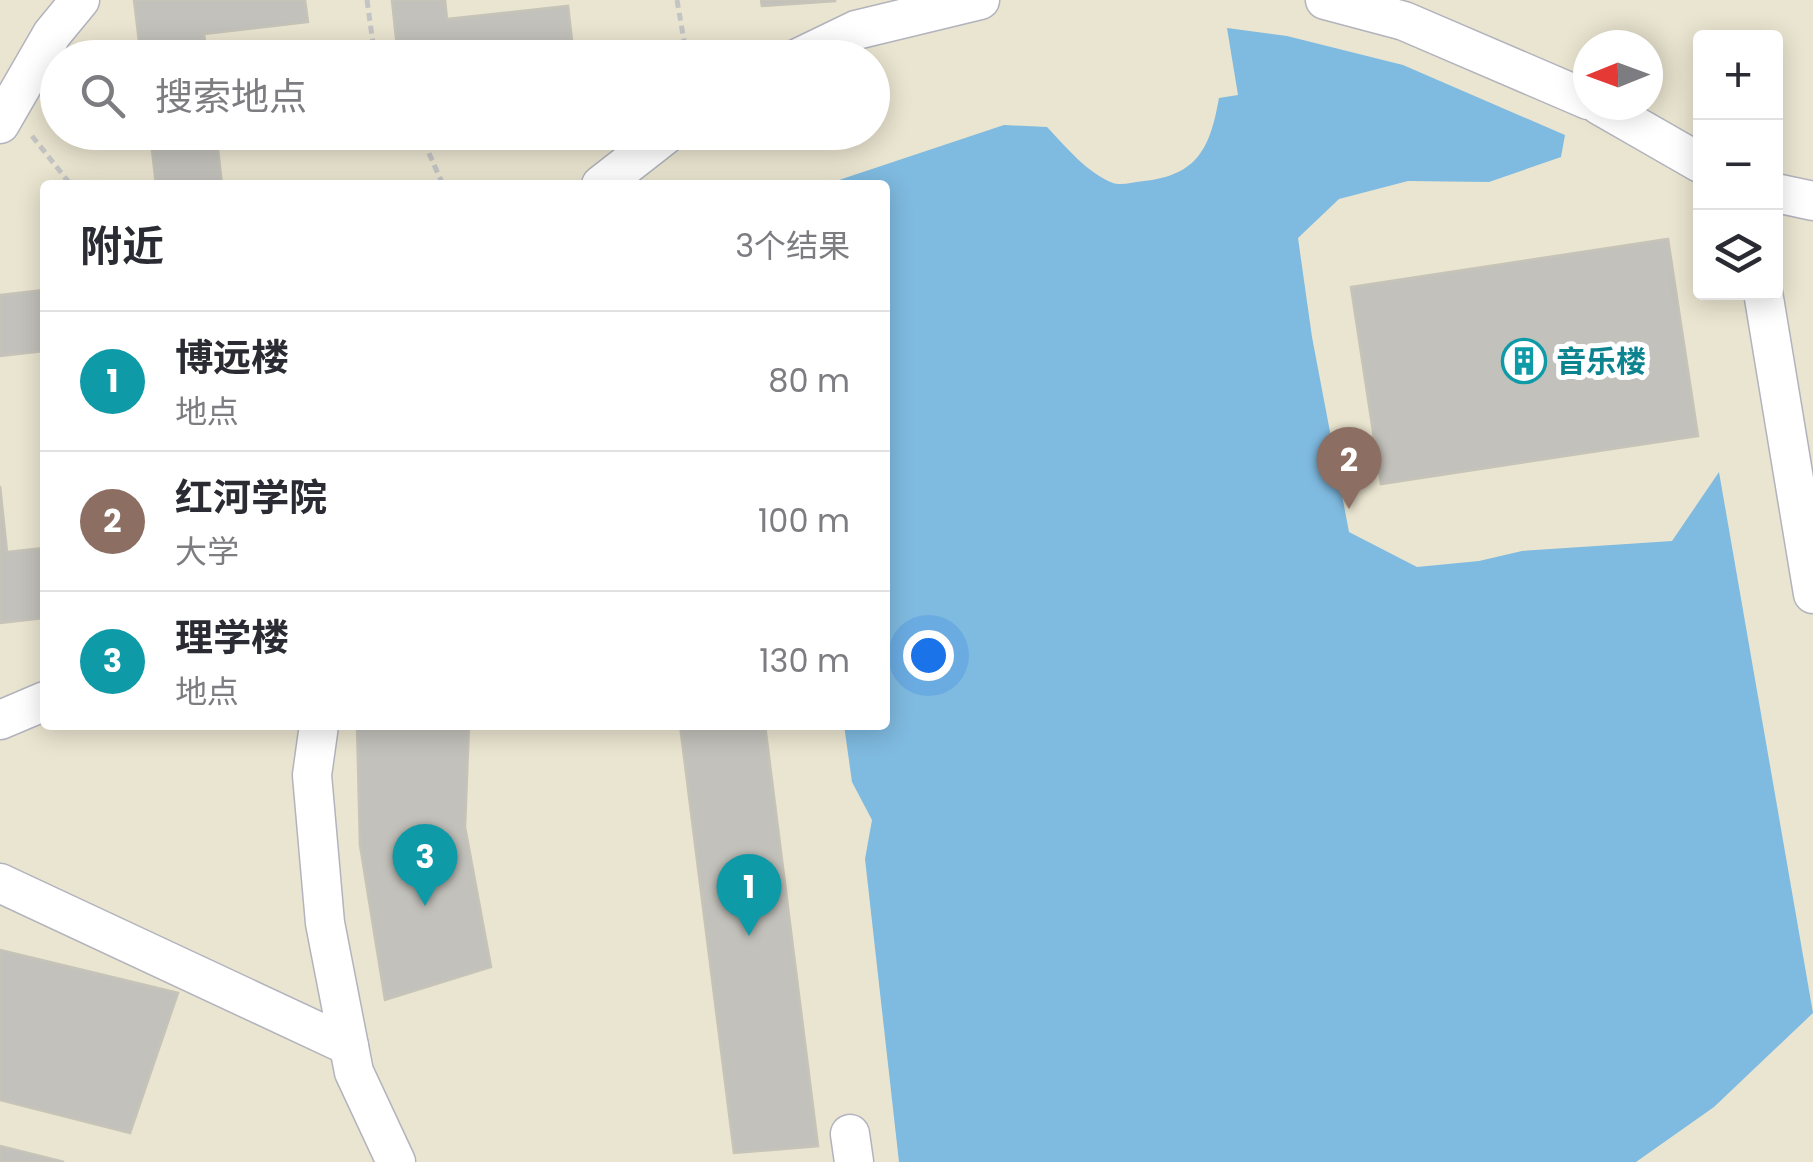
<!DOCTYPE html>
<html lang="zh">
<meta charset="utf-8">
<style>
body{margin:0;font-family:Poppins,"Noto Sans SC",sans-serif;background:#f7f7f7;color:#2b2b33}
.controls{position:absolute;right:30px;top:30px;display:grid;overflow:hidden;border-radius:10px;box-shadow:0 5px 25px #0003}
.controls button{width:90px;height:90px;display:grid;place-items:center;padding:0;border:0;border-bottom:2px solid #e1e1e2;background:#fff;color:#2b2b33;font:50px sans-serif}
.compass{position:absolute;left:1573px;top:30px;width:90px;height:90px;border-radius:50%;background:#fff;box-shadow:0 5px 25px #0003;rotate:269deg}
.you{position:absolute;left:928px;top:655px;width:35px;height:35px;margin:-25px;border:8px solid #fff;border-radius:50%;background:#1a73e8;box-shadow:0 0 0 15px #1a73e833}
.badge{display:grid;place-items:center;width:65px;height:65px;border-radius:50%;background:#2563eb;color:#fff;font-size:32px;font-weight:700}
.pin{position:absolute;translate:-50% -82px;filter:drop-shadow(0 2px 5px #0008)}
.pin::after{content:'';position:absolute;top:52px;width:35px;height:30px;background:inherit;clip-path:polygon(0 0,100% 0,50% 100%)}
.list{margin:0;padding:0;list-style:none}
h2{display:flex;justify-content:space-between;align-items:center;height:130px;margin:0;padding:0 40px;font-size:42px}
h2 small{font-size:32px;font-weight:400;color:#7c7c81}
.list li{display:grid;grid-template-columns:65px 1fr auto;gap:30px;align-items:center;box-sizing:border-box;height:140px;padding:0 40px;border-top:2px solid #e1e1e2}
.list b{display:block;font-size:38px;white-space:nowrap}
.list p{margin:0;font-size:32px;white-space:nowrap;color:#7c7c81}
.list em{font-size:32px;font-style:normal;color:#7c7c81}
.icon{flex:none;width:55px;height:55px;fill:none;stroke:currentColor;stroke-width:2;stroke-linecap:round;stroke-linejoin:round}
.map{position:relative;flex:none;width:1813px;height:1162px;overflow:hidden}
.search{position:absolute;background:#fff;box-shadow:0 5px 25px #0003;left:40px;top:40px;width:850px;height:110px;display:flex;align-items:center;gap:25px;box-sizing:border-box;padding:0 35px;border-radius:55px;color:#7c7c81;font-size:38px}
.panel{position:absolute;background:#fff;box-shadow:0 5px 25px #0003;left:40px;top:180px;width:850px;height:550px;border-radius:10px}
.map>svg:first-child{display:block}
.education{fill:#eae5d0;fill-rule:evenodd}
.water{fill:#7fbae0}
.building{fill:#c3c1bb;stroke:#c6c3b8;stroke-width:2.5}
.lines{fill:none;stroke-linecap:round;stroke-linejoin:round}
.minor-casing{stroke:#b2b3bd;stroke-width:41}
.path{stroke:#c4c4c4;stroke-width:5;stroke-dasharray:8 5;stroke-linecap:butt}
.minor{stroke:#fff;stroke-width:38}
.labels{text-anchor:middle;dominant-baseline:central;stroke-width:10;stroke-linejoin:round;paint-order:stroke}
.culture-label{font-size:30px;font-weight:bold;fill:#0d838f;stroke:#fff;text-anchor:start}
</style>
<div class="map">
<svg width="1813" height="1162" viewBox="0 0 1813 1162">
<rect width="100%" height="100%" fill="#ebe7df"/>
<path class="education" d="M 0,0 L 1813,0 L 1813,1162 L 0,1162 ZM 1700,38 L 1776,38 L 1776,292 L 1700,292 ZM 1588,45 L 1648,45 L 1648,105 L 1588,105 ZM 58,58 L 872,58 L 872,132 L 58,132 ZM 45,185 L 885,185 L 885,725 L 45,725 Z"/>
<path class="water" d="M 1227,28 L 1287,36 L 1403,65 L 1565,135 L 1561,157 L 1489,182 L 1408,181 L 1339,199 L 1298,238 L 1312,337 L 1349,532 L 1417,567 L 1479,561 L 1522,551 L 1672,541 L 1719,472 L 1813,1013 L 1714,1107 L 1636,1162 L 899,1162 L 865,859 L 872,820 L 852,782 L 844,725 L 885,725 L 885,185 L 824,185 L 1004,125 L 1047,127 C 1066,147 1087,173 1113,183 C 1121,186 1134,182 1144,181 C 1198,175 1210,148 1219,98 L 1238,95 Z"/>
<g class="building">
<polygon points="134,0 305,0 308,22 204,34 207,58 141,58"/>
<polygon points="392,0 445,0 447,19 568,6 574,58 398,58"/>
<polygon points="761,0 835,0 835,1 762,6"/>
<polygon points="150,132 216,132 222,185 156,185"/>
<polygon points="1668,239 1698,436 1381,484 1351,287"/>
<polygon points="45,290 45,351 0,356 0,295"/>
<polygon points="0,486 7,552 45,548 45,618 0,623"/>
<polygon points="357,725 469,725 465,827 491,967 385,1000 360,845"/>
<polygon points="680,725 765,725 818,1146 734,1153"/>
<polygon points="0,950 178,993 130,1133 0,1100"/>
<polygon points="0,1146 64,1162 0,1162"/>
</g>
<g class="lines">
<defs>
<g id="minor">
<polyline points="1325,0 1404,21 1588,100"/>
<polyline points="798,58 856,30 980,0"/>
<polyline points="1599,105 1700,163"/>
<polyline points="0,124 52,34 80,0"/>
<polyline points="601,185 669,132"/>
<polyline points="1776,193 1813,201"/>
<polyline points="1763,292 1813,594"/>
<polyline points="0,720 45,701"/>
<polyline points="319,725 312,775 325,923 354,1072 396,1162"/>
<polyline points="0,883 349,1046"/>
<polyline points="850,1134 854,1162"/>
</g>
</defs>
<use href="#minor" class="minor-casing"/>
<g class="path">
<polyline points="367,0 375,58"/>
<polyline points="677,0 687,58"/>
<polyline points="414,132 428,151 443,185"/>
<polyline points="32,136 71,185"/>
</g>
<use href="#minor" class="minor"/>
</g>
<defs>
<symbol id="building-ring" viewBox="-11 -11 22 22"><circle r="9.5" fill="#fff" stroke="#0f9aa8" stroke-width="1.5"/><path d="M-4-6H4V6H1V3H-1V6H-4ZM-2.5-4.3h1.7v1.8h-1.7ZM.8-4.3h1.7v1.8H.8ZM-2.5-1h1.7V.8h-1.7ZM.8-1h1.7V.8H.8Z" fill="#0f9aa8"/></symbol>
</defs>
<g fill-rule="evenodd">
<use href="#building-ring" x="1499" y="336" width="50" height="50"/>
</g>
<g class="labels">
<g class="culture-label">
<text x="1556" y="361">音乐楼</text>
</g>
</g>
</svg>
<div class="controls">
<button>+</button>
<button>−</button>
<button><svg class="icon" aria-label="layers" viewBox="0 0 24 24"><path d="M12 4l9 5-9 5-9-5zM3 14l9 5 9-5"/></svg></button>
</div>
<svg class="compass" viewBox="-18 -18 36 36"><path d="M0-13l5 13h-10z" fill="#e53935"/><path d="M0 13l5-13h-10z" fill="#7c7c81"/></svg>
<div class="you"></div>
<div class="pin badge" style="left:749px;top:936px;background:#0f9aa8">1</div>
<div class="pin badge" style="left:1349px;top:509px;background:#8d6e63">2</div>
<div class="pin badge" style="left:425px;top:906px;background:#0f9aa8">3</div>
<div class="search"><svg class="icon" aria-label="search" viewBox="0 0 24 24"><circle cx="10" cy="10" r="6"/><path d="M15 15l6 6"/></svg>搜索地点</div>
<section class="panel">
<h2>附近<small>3个结果</small></h2>
<ul class="list">
<li><span class="badge" style="background:#0f9aa8">1</span><div><b>博远楼</b><p>地点</p></div><em>80 m</em></li>
<li><span class="badge" style="background:#8d6e63">2</span><div><b>红河学院</b><p>大学</p></div><em>100 m</em></li>
<li><span class="badge" style="background:#0f9aa8">3</span><div><b>理学楼</b><p>地点</p></div><em>130 m</em></li>
</ul>
</section>
</div>
